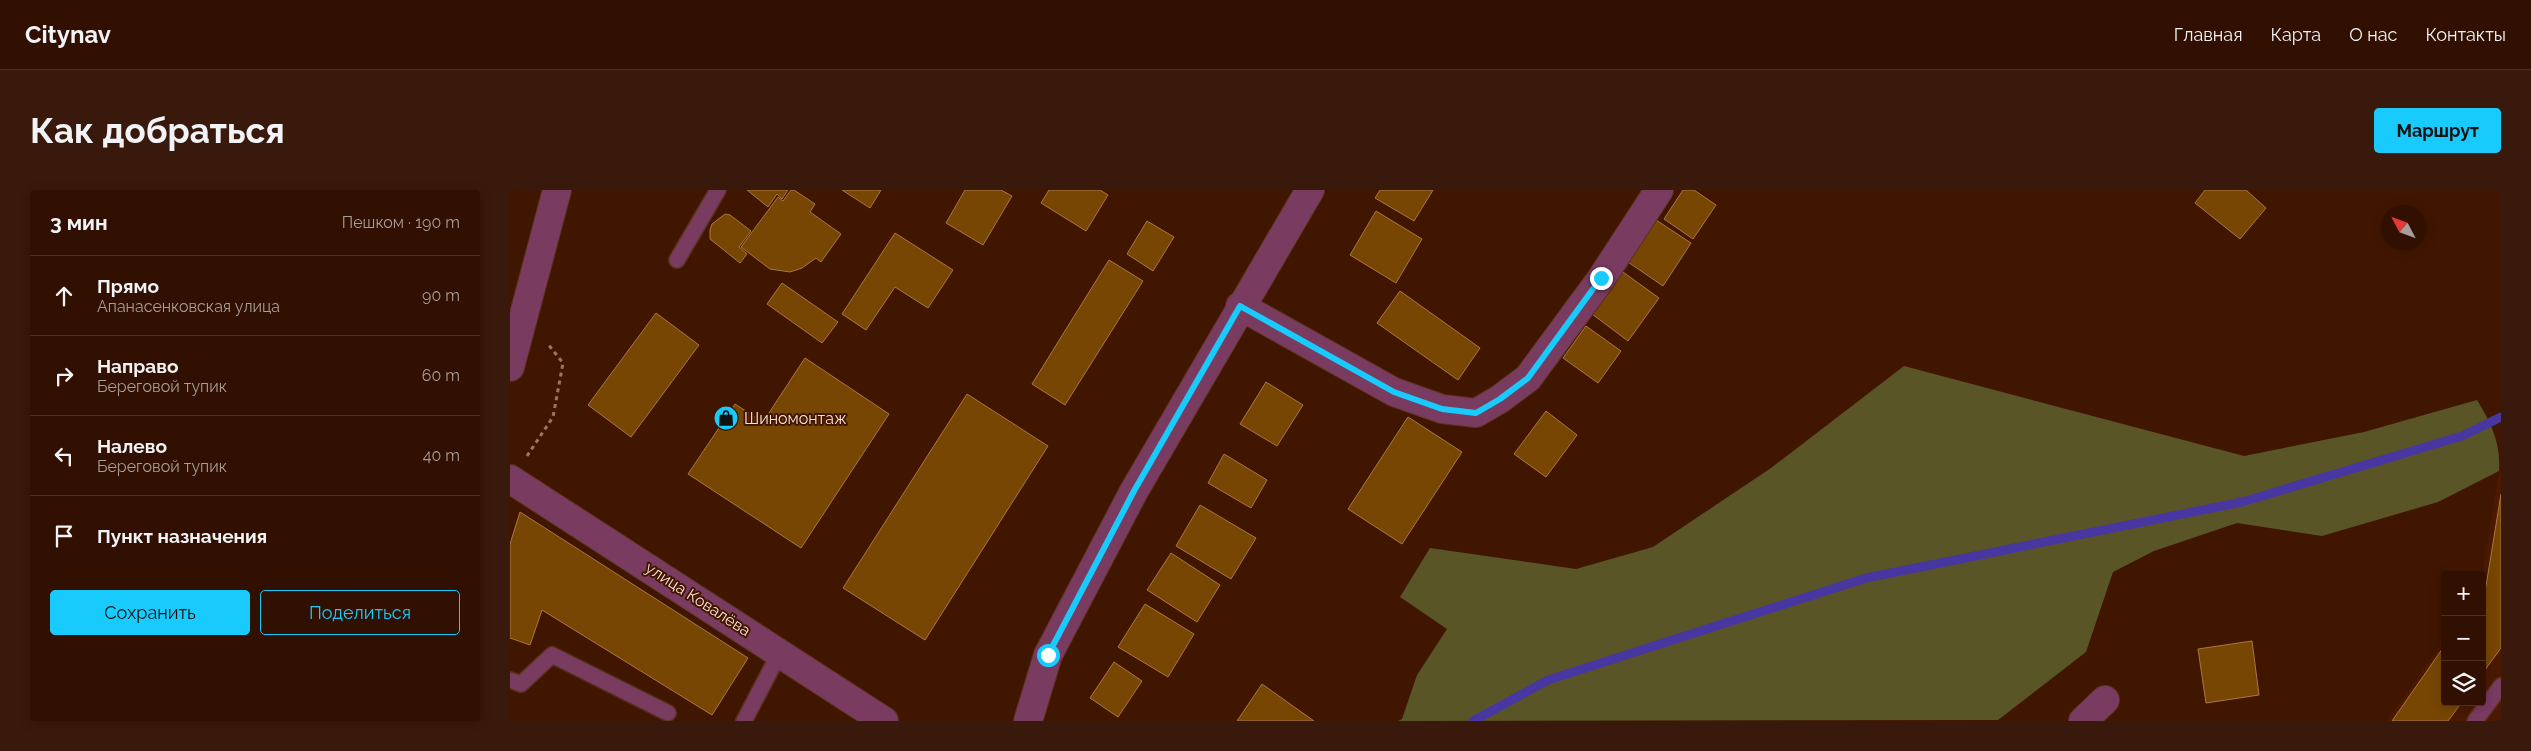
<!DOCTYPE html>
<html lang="ru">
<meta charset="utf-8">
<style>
body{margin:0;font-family:Raleway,sans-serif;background:#39190b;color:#f1f3f6}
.controls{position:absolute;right:15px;bottom:15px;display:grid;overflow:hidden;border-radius:5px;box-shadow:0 2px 12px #0003}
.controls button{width:45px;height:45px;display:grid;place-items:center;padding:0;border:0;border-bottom:1px solid #4c3023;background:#311001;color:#f1f3f6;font:25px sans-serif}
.compass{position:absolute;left:1871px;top:15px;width:45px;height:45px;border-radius:50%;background:#311001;box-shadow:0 2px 12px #0003;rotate:311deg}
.stop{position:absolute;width:15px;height:15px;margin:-11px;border:4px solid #19cafc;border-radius:50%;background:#fff}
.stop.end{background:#19cafc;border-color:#fff;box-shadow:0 1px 5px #0008}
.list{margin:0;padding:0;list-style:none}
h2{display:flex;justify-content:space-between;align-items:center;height:65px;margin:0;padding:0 20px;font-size:21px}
h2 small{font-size:16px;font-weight:400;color:#a89d99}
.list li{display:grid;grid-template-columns:32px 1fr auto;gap:15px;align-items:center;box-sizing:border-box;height:80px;padding:0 20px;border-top:1px solid #4c3023}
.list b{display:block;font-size:19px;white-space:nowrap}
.list p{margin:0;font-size:16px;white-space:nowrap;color:#a89d99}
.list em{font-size:16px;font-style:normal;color:#a89d99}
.actions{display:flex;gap:10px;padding:15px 20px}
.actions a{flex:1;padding:11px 0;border:1px solid #19cafc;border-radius:5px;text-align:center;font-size:18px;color:#19cafc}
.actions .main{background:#19cafc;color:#111}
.icon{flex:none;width:28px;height:28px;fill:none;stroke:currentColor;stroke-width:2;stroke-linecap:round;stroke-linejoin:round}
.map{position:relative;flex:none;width:1991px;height:531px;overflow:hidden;border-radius:5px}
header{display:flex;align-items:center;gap:30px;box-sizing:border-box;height:70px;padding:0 25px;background:#311001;border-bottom:1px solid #4c3023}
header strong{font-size:24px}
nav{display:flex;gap:28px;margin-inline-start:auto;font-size:18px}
.intro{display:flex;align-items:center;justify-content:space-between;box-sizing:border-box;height:120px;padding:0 30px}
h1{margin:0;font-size:35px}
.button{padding:12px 22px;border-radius:5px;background:#19cafc;color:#111;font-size:18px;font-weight:700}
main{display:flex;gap:30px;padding:0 30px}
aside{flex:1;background:#311001;border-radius:5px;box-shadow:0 2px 12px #0003}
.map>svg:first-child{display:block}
.built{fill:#4a1900}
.forest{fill:#595527}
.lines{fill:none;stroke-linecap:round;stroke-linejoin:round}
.stream{stroke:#4937a1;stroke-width:9}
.building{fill:#784603;stroke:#a74}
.service-casing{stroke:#5b321e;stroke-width:18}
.minor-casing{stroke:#5b321e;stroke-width:30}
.tertiary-casing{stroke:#5b321e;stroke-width:30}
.path{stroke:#9b7665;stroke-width:3;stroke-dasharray:4 4;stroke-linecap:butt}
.service{stroke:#7a3b61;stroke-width:15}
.minor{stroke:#7a3b61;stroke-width:28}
.tertiary{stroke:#7a3b61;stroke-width:28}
.route{stroke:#19cafc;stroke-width:6}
.labels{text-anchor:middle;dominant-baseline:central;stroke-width:4;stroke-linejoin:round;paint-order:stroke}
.poi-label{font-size:16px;fill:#fcded1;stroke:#411601;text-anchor:start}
.street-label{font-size:16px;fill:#fcded1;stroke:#411601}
</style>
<header>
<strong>Citynav</strong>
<nav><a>Главная</a><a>Карта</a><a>О нас</a><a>Контакты</a></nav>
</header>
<div class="intro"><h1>Как добраться</h1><a class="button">Маршрут</a></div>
<main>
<aside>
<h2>3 мин<small>Пешком · 190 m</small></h2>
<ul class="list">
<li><svg class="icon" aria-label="ahead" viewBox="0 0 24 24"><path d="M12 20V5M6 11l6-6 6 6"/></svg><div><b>Прямо</b><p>Апанасенковская улица</p></div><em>90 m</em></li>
<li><svg class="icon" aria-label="right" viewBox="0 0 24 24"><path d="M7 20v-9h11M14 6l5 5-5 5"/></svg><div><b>Направо</b><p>Береговой тупик</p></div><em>60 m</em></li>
<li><svg class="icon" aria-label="left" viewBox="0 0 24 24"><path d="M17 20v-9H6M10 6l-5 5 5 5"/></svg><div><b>Налево</b><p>Береговой тупик</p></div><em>40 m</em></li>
<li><svg class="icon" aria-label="arrive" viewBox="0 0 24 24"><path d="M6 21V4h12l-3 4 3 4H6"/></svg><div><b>Пункт назначения</b></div></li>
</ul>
<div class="actions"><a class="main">Сохранить</a><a>Поделиться</a></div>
</aside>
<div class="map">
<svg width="1991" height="531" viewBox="0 0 1991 531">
<rect width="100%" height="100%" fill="#411601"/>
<polygon class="built" points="1991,279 1991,531 1877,531 1935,448 1935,512 1972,512 1972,385 1989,281"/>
<path class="forest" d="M 1394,176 L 1734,266 L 1854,242 L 1967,210 C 1981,233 1991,253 1989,281 L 1928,312 L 1812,346 L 1727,333 L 1644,361 L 1603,382 L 1576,462 L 1488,530 L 888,531 L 892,529 L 907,485 L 937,439 L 890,407 L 920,358 L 1066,379 L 1143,357 L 1261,278 Z"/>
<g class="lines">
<polyline class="stream" points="963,531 1038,490 1356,388 1732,312 1952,246 1991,227"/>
</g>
<g class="building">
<polygon points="237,0 278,0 272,9 267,4 258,17"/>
<polygon points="281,0 284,0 305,14 300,22 331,44 311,72 306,68 292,78 280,82 260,79 231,57 268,7 273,11"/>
<polygon points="332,0 371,0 360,18"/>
<polygon points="455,0 491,0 502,6 473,55 436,33"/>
<polygon points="539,0 590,0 598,5 576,41 531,13"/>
<polygon points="870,0 923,0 904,31 865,8"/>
<polygon points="1173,0 1184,0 1206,15 1183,49 1154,29"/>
<polygon points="1695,0 1736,0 1756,18 1730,49 1685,13"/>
<polygon points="866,21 912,49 886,93 840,65"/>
<polygon points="215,24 220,25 241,41 229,57 237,64 230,73 200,49 200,40 202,34"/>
<polygon points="1146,30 1181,53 1153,96 1118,72"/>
<polygon points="637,31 664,47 643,81 617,64"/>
<polygon points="385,43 443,80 418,118 385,97 356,140 332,124"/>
<polygon points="599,70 633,91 555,215 522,194"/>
<polygon points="1113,82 1149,108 1118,151 1082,124"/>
<polygon points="272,93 328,132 312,153 257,114"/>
<polygon points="890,101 970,158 948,190 867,133"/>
<polygon points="146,123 189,155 121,247 78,215"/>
<polygon points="1076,136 1111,161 1088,193 1053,168"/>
<polygon points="295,168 379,224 291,358 178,284 225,214 253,232"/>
<polygon points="756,192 793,215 767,256 730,234"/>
<polygon points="457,204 538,256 415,450 333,398"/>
<polygon points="1036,221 1067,245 1036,287 1004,264"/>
<polygon points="898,227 952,262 892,354 838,319"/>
<polygon points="714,264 757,290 741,318 698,293"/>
<polygon points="1991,304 1991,458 1972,484 1972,401 1976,396"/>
<polygon points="690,315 746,348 721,389 666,356"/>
<polygon points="10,322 238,468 202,525 32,420 20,455 0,448 0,354"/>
<polygon points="661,363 710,395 687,432 637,400"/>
<polygon points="635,414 684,444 658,487 608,457"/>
<polygon points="1742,451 1749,505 1696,513 1688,459"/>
<polygon points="1935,455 1935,512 1952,512 1938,531 1882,531"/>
<polygon points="604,472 632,491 608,527 580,508"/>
<polygon points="752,494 804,531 727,531"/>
</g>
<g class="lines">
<defs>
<g id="service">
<polyline points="167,70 208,0"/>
<polyline points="0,490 11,494 42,465 158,523"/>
<polyline points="234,531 270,462"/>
<polyline points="1965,531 1991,496"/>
</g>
<g id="minor">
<polyline points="730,116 884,202 932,219 966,223 990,209 1018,188 1091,89 1149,0"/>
<polyline points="0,289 374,531"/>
<polyline points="518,531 538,465 624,301 800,0"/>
<polyline points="1573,531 1595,510"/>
</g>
<polyline id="tertiary" points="0,177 47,0"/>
</defs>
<use href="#service" class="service-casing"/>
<use href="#minor" class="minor-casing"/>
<use href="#tertiary" class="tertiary-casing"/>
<polyline class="path" points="17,266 43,227 53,173 38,154"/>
<use href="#service" class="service"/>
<use href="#minor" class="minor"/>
<use href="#tertiary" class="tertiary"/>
</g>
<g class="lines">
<polyline class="route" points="538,465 624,301 730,116 884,202 932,219 966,223 990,209 1018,188 1091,88"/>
</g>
<defs>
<symbol id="shop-disc" viewBox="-11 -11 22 22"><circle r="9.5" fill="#19cafc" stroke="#411601"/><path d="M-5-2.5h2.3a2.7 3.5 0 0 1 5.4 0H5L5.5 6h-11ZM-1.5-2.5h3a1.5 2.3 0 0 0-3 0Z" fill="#111"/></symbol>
</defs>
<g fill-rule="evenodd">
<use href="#shop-disc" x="202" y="214" width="28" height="28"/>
</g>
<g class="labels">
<g class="poi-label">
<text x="234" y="228">Шиномонтаж</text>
</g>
<g class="street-label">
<text transform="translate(188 409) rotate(33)">улица Ковалёва</text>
</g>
</g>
</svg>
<div class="controls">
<button>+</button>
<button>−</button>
<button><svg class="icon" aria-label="layers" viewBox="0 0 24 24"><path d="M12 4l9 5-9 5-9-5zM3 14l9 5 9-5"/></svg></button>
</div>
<svg class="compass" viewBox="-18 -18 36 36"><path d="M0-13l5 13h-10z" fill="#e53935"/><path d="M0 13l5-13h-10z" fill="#a89d99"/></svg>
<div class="stop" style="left:538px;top:465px"></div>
<div class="stop end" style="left:1091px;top:88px"></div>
</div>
</main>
